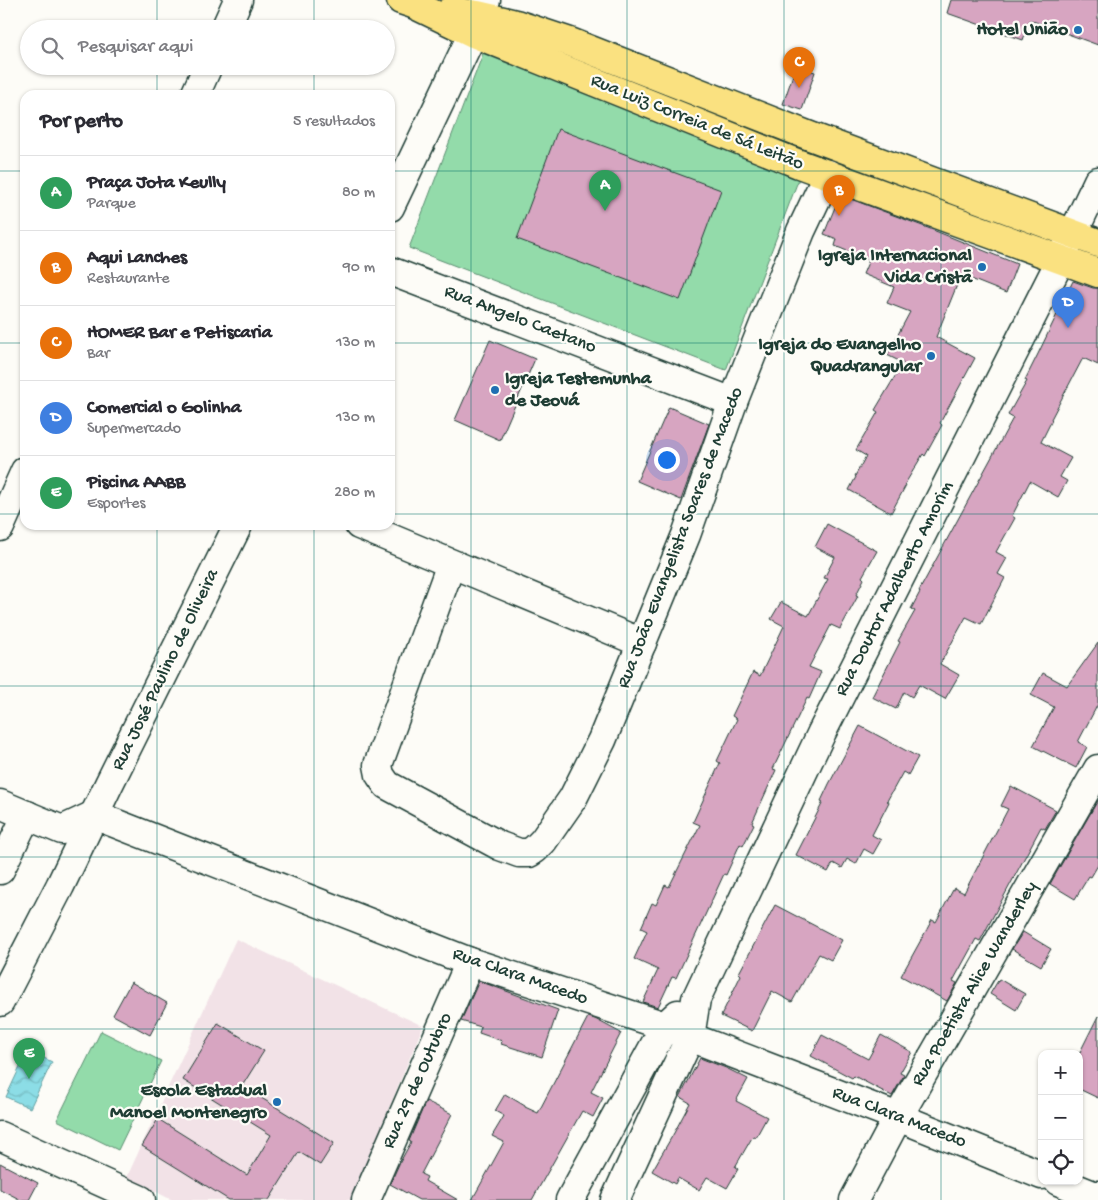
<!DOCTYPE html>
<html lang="pt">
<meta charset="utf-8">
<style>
body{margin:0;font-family:"Gochi Hand",sans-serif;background:#f7f7f7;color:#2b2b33}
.controls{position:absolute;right:15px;bottom:15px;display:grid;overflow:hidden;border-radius:10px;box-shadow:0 1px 4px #0004}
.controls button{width:45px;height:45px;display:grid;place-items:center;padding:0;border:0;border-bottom:1px solid #e1e1e2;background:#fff;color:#2b2b33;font:25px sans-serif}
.you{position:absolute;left:666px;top:459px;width:18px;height:18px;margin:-12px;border:4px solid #fff;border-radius:50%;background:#1a73e8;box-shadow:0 0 0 8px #1a73e833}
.badge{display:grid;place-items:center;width:32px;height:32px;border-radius:50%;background:#1f6fb2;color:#fff;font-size:16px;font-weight:700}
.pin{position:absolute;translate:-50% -41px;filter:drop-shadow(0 1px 2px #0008)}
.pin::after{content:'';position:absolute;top:26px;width:18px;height:15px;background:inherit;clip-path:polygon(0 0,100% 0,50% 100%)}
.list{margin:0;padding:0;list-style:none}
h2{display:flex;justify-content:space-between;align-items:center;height:65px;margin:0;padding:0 20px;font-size:21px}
h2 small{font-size:16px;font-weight:400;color:#7c7c81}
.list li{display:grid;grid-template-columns:32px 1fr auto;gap:15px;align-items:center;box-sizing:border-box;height:75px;padding:0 20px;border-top:1px solid #e1e1e2}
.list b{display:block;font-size:19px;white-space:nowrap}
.list p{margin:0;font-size:16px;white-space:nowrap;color:#7c7c81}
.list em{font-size:16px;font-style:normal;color:#7c7c81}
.icon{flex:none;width:28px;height:28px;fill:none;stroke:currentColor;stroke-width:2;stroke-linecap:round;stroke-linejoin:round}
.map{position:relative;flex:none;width:1098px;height:1200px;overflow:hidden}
.search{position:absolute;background:#fff;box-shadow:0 1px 4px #0004;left:20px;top:20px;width:375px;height:55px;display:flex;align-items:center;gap:12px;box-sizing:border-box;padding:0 18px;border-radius:28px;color:#7c7c81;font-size:19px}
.panel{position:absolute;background:#fff;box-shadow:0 1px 4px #0004;left:20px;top:90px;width:375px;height:440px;border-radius:15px}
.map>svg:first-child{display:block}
.built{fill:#f2e2e7}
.green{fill:#93dbaa;stroke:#598c6f}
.water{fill:url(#water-waves);stroke:#609d9f}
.building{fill:#d7a5c1;stroke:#1f3d34}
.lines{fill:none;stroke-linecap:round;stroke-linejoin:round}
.minor-casing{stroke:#1f3d34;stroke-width:31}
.major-casing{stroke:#1f3d34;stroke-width:31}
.minor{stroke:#fdfcf7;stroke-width:28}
.major{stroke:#fae180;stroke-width:28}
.grid{fill:none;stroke:#0f766e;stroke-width:1;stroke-opacity:0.55}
.poi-dot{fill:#1f6fb2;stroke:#fdfcf7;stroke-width:2}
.labels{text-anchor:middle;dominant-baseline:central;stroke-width:4.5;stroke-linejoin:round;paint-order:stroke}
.poi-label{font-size:19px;font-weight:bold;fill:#1f3d34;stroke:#fdfcf7;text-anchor:end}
.street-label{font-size:19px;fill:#1f3d34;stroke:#fdfcf7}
</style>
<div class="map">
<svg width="1098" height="1200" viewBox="0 0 1098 1200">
<defs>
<pattern id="water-waves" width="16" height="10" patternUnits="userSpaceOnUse" patternTransform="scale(1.25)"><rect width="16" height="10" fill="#8cdde6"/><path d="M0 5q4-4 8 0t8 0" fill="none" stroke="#78bfc6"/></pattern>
</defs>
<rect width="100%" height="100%" fill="#fdfcf7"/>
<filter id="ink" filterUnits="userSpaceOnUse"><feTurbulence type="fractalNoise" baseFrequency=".02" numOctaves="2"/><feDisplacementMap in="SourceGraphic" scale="10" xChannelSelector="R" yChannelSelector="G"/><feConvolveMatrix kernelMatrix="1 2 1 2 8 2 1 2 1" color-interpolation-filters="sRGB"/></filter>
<g filter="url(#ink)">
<polygon class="built" points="236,939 423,1026 351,1200 172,1200 127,1177"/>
<g class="green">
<polygon points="484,51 801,173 726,370 409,248"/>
<polygon points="101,1031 161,1061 118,1150 57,1120"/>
</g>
<polygon class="water" points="28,1050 52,1062 30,1108 6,1097"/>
<g class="building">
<polygon points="951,0 1098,0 1098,45 1030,20 1023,40 947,13"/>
<polygon points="796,66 815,72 802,110 783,104"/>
<polygon points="558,129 721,190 680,300 517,239"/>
<polygon points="840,195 928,228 1017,264 1006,293 961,275 936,337 975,358 940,423 942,425 925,456 923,454 905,484 906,485 891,513 849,490 856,477 855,476 866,456 856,450 878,412 875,410 903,363 887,355 910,312 887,303 894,287 863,274 869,260 835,246 837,239 824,234"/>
<polygon points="1073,281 1093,288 1098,288 1098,365 1083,358 1051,419 1052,420 1041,442 1071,458 1060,477 1067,481 1058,497 1030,481 1012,516 1015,518 996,552 1007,558 998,574 1005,578 981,624 966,617 940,664 959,675 945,699 919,685 912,697 904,692 896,709 872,697 900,642 898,641 915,611 911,609 920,592 919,591 1013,418 1008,415 1027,381 1025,380 1038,354"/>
<polygon points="490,340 535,359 500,440 455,420"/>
<polygon points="669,407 709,424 681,500 637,481"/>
<polygon points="827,524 877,551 862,577 864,579 856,595 858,596 840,629 831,625 809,667 821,672 809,699 807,698 773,769 776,770 752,823 754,824 743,846 740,844 726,875 724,874 676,978 672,977 658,1007 643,1002 658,970 634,959 647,931 641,928 652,903 656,905 665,885 669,887 700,825 693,822 720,763 717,761 737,719 732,716 753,672 760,676 784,626 771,619 781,602 808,616 828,579 824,578 835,557 815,547"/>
<polygon points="1098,643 1098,704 1078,742 1087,747 1076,768 1033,746 1054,707 1031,695 1043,673 1067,686"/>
<polygon points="860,726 918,757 908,775 903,772 887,801 889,802 872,835 881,840 873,854 864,849 856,864 847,859 842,868 833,863 828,872 796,855 823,802 821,801 829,784"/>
<polygon points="1011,786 1056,810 1045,829 1041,827 980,941 976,939 953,981 957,983 947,1001 901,976 932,920 936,922 954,888 964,893 1008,809 1001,806"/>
<polygon points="1098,800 1098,865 1091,877 1089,876 1075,899 1050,884"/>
<polygon points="775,905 842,940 831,960 819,954 792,1002 772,991 752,1031 721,1016 741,975 739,973"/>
<polygon points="1023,932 1051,949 1041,966 1012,949"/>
<polygon points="999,979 1025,994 1016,1010 990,994"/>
<polygon points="479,981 558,1010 542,1057 501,1044 502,1041 479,1033 481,1027 461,1021"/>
<polygon points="131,982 167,1003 150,1035 113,1015"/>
<polygon points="1098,1016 1098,1098 1079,1089 1079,1054"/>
<polygon points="588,1017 595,1019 621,1033 591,1092 603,1098 593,1117 582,1111 532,1200 472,1200 504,1142 492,1136 504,1116 495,1111 505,1094 525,1106 525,1107 538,1113"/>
<polygon points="218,1023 264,1051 242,1086 334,1143 320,1165 299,1152 269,1200 229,1200 142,1146 158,1119 247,1175 271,1135 183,1080"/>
<polygon points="822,1035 868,1059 881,1035 912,1052 900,1073 904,1075 892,1096 854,1076 852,1078 811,1056"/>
<polygon points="700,1058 726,1068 748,1079 736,1101 767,1117 756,1137 753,1136 735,1167 738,1169 727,1188 707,1177 699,1190 678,1178 675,1184 652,1171 674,1133 690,1103 680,1097"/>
<polygon points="426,1101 452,1114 421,1174 427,1177 425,1181 458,1200 419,1200 390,1184 399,1164 411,1142 409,1141"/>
<polygon points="0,1163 38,1183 29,1200 21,1200 0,1189"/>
</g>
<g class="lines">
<defs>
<g id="minor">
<polyline points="225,29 238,0"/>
<polyline points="195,95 208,66"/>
<polyline points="390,207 473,33 478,15 486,0"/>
<polyline points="390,271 733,402"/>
<polyline points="359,525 642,643"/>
<polyline points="0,527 25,471"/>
<polyline points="451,564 378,765 380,775 387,785 500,846 519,853 529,853 535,849 543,841 573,798 602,740 686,535 733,402 801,231 828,174"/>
<polyline points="0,804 62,830 94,815 470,962 665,1026 690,1037 898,1117 1042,1175"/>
<polyline points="0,870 27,815"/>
<polyline points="0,1002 60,886 109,784 238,525"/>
<polyline points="0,1136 141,1200"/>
<polyline points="1058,1181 1093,1195 1098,1195"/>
<polyline points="366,1200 470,962"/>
<polyline points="570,1200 665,1026 678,1014"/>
<polyline points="615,1200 690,1037 696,999 822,732 1061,259 1098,181"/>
<polyline points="854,1200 898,1117 1098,769"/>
</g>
<g id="major">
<polyline points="401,0 413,4 473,33 799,164 1098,273"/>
<polyline points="451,11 478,15 516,24 570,42 810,136 1098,243"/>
</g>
</defs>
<use href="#minor" class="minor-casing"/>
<use href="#major" class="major-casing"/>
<use href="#minor" class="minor"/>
<use href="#major" class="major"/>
</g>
</g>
<path class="grid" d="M 157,0 L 157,29M 314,0 L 314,29M 471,0 L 471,1200M 627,0 L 627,1200M 784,0 L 784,1200M 941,0 L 941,1200M 157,66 L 157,95M 314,66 L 314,95M 0,171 L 25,171M 390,171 L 1098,171M 0,343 L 25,343M 390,343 L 1098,343M 0,514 L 25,514M 390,514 L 1098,514M 157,525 L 157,1200M 314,525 L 314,1200M 0,686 L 1098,686M 0,857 L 1098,857M 0,1029 L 1098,1029"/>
<g class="poi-dot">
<circle cx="1078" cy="30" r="5"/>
<circle cx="982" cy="267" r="5"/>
<circle cx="931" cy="356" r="5"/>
<circle cx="495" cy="390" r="5"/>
<circle cx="277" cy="1102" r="5"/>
</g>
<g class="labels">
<g class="poi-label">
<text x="1068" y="30">Hotel União</text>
<text x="972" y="256">Igreja Internacional<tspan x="972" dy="22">Vida Cristã</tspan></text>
<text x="921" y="345">Igreja do Evangelho<tspan x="921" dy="22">Quadrangular</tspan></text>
<text x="505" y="379" text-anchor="start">Igreja Testemunha<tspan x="505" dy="22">de Jeová</tspan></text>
<text x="267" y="1091">Escola Estadual<tspan x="267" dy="22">Manoel Montenegro</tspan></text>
</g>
<g class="street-label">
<text transform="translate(697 123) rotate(22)">Rua Luiz Correia de Sá Leitão</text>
<text transform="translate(520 320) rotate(21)">Rua Angelo Caetano</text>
<text transform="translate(681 538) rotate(-69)">Rua João Evangelista Soares de Macedo</text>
<text transform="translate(895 589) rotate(-63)">Rua Doutor Adalberto Amorim</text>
<text transform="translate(166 670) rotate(-64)">Rua José Paulino de Oliveira</text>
<text transform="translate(520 977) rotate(19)">Rua Clara Macedo</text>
<text transform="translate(975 984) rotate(-60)">Rua Poetista Alice Wanderley</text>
<text transform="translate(418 1081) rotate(-66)">Rua 29 de Outubro</text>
<text transform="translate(899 1118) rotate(21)">Rua Clara Macedo</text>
</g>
</g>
</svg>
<div class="controls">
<button>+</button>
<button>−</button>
<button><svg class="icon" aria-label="locate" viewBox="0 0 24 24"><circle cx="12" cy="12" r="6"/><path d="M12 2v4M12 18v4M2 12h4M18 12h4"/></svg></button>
</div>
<div class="you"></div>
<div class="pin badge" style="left:605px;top:211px;background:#2e9e5b">A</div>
<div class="pin badge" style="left:839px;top:216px;background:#e8710a">B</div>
<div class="pin badge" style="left:799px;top:88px;background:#e8710a">C</div>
<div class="pin badge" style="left:1068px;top:328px;background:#3f7fe0">D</div>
<div class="pin badge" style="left:29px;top:1079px;background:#2e9e5b">E</div>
<div class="search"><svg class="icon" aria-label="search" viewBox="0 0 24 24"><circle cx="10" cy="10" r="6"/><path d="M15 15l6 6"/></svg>Pesquisar aqui</div>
<section class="panel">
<h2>Por perto<small>5 resultados</small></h2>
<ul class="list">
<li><span class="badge" style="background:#2e9e5b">A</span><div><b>Praça Jota Keully</b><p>Parque</p></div><em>80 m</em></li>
<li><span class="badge" style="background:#e8710a">B</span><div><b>Aqui Lanches</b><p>Restaurante</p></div><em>90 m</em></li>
<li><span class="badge" style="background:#e8710a">C</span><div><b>HOMER Bar e Petiscaria</b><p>Bar</p></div><em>130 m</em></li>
<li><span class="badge" style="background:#3f7fe0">D</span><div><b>Comercial o Golinha</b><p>Supermercado</p></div><em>130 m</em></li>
<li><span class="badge" style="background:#2e9e5b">E</span><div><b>Piscina AABB</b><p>Esportes</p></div><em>280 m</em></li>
</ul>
</section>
</div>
